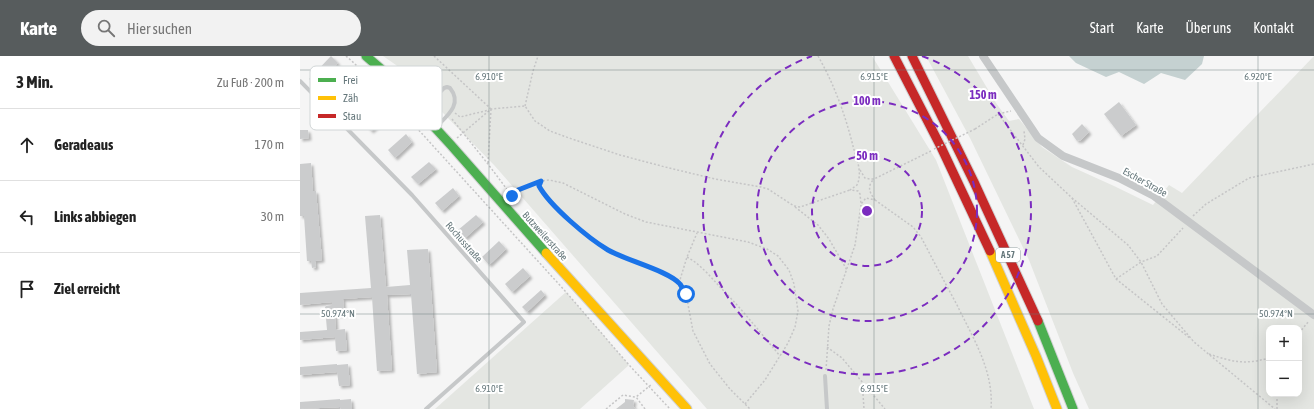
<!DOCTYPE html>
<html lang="de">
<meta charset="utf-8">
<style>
body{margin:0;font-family:"Asap Condensed",sans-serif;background:#f2f2f2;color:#222}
.controls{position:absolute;right:12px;bottom:12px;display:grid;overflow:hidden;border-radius:8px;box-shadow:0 4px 16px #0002}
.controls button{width:36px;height:36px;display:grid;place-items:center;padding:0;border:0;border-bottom:1px solid #e0e0e0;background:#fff;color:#222;font:20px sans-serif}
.stop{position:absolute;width:12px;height:12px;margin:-9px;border:3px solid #1a73e8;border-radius:50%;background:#fff}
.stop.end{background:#1a73e8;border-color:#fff;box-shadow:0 1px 4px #0008}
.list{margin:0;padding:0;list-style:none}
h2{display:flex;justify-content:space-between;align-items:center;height:52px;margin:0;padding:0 16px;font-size:17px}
h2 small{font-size:13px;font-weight:400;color:#767676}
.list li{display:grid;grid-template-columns:26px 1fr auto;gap:12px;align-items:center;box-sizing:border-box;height:72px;padding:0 16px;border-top:1px solid #e0e0e0}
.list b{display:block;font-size:15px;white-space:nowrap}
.list em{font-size:13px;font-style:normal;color:#767676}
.icon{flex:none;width:22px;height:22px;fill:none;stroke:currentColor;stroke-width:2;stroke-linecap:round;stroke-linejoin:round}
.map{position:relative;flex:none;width:1014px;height:353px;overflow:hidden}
header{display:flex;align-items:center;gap:24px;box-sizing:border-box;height:56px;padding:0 20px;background:#575c5d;color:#fff}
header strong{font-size:19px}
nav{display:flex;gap:22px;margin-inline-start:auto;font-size:14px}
.search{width:280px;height:36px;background:#f2f2f2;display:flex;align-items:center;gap:10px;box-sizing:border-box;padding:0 14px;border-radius:22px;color:#767676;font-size:15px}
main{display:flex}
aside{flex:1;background:#fff}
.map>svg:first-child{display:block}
.green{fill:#e4e6e2;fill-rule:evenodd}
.water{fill:#c5d1d1}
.building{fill:#cbcccd;filter:url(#shadow)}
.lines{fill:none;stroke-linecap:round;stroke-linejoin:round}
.fast-casing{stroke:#d0d1d2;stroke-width:11}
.slow-casing{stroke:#d0d1d2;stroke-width:11}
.jam-casing{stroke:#d0d1d2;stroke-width:11}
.path{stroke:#c5c5c6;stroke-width:1.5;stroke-dasharray:2 2;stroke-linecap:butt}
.lane{stroke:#c6c8c9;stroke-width:4}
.street{stroke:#c6c8c9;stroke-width:8}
.fast{stroke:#4caf50;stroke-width:9}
.slow{stroke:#ffc107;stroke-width:9}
.jam{stroke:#c62828;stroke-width:9}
.path-bridge{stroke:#c5c5c6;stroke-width:1.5;stroke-dasharray:2 2;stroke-linecap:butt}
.route{stroke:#1a73e8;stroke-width:5}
.ticks{fill:none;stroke:#65777b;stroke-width:1;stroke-opacity:0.45}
.ring{fill:none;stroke:#7b2cbf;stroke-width:2;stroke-dasharray:7 5}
.labels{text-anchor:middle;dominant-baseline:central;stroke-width:4;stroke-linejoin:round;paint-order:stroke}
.shield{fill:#fff;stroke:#93a0a3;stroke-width:1}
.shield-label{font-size:9px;font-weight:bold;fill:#65777b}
.street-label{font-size:10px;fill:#65777b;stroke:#fff}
.key{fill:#fff;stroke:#d1d6d7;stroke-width:1}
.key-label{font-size:11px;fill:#65777b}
.ticks-label{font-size:10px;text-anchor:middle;fill:#65777b;stroke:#fff;stroke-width:4;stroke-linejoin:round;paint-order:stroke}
.centre{fill:#7b2cbf;stroke:#fff;stroke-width:2}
.ring-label{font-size:12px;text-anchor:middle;font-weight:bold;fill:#7b2cbf;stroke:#fff;stroke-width:4;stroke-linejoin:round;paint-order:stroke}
</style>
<header>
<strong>Karte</strong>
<div class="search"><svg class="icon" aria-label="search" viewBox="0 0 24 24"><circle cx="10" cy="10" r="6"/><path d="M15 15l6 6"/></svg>Hier suchen</div>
<nav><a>Start</a><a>Karte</a><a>Über uns</a><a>Kontakt</a></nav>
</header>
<main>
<aside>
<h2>3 Min.<small>Zu Fuß · 200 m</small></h2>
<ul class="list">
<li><svg class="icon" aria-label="ahead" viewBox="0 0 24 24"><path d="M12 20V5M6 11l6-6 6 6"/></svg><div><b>Geradeaus</b></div><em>170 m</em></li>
<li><svg class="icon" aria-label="left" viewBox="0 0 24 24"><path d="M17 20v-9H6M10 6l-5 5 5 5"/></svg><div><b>Links abbiegen</b></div><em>30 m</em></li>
<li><svg class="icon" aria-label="arrive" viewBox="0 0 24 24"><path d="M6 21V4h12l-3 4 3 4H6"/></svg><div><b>Ziel erreicht</b></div></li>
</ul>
</aside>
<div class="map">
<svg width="1014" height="353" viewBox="0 0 1014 353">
<defs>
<filter id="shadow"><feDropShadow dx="2.5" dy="2.5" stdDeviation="1" flood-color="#0004"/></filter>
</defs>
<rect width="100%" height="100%" fill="#f5f5f5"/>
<g class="green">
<polygon points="83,0 572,0 636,104 734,353 407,353 194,109 96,9"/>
<path d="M 626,0 L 668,0 L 696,47 L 709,65 L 719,63 L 742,91 L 772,111 L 814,130 L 853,149 L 869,129 L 882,137 L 1014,0 L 1014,353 L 789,353 L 773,317 L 729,204 L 670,82 ZM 969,272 L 999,272 L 999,338 L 969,338 Z"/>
<polygon points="266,236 329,309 280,353 135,353"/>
</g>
<polygon class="water" points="769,0 904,0 902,8 885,24 861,17 844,28 819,16 806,21 776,7"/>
<g class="building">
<polygon points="31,0 38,7 17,30 9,23"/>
<polygon points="819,46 836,69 821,80 804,58"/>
<polygon points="82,51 89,59 71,75 64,67"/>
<polygon points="782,68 789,76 780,85 779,84 777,85 772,78"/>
<polygon points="0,74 8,74 9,82 0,83"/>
<polygon points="106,78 112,86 95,102 88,94"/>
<polygon points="129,106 136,113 118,128 111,121"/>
<polygon points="11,107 13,135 16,135 22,204 15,205 16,211 12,212 11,205 7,205 4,160 0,160 0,108"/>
<polygon points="153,132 159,140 142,155 135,147"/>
<polygon points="80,159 86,231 110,229 107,194 128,193 137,316 117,318 111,238 87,239 92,314 77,315 72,241 43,243 44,258 35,259 36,274 45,273 47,294 36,295 35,281 0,284 0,276 27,274 25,251 26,250 32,249 32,246 0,249 0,237 71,232 65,160"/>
<polygon points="176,159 183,166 165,182 158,174"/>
<polygon points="199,185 206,193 189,209 182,201"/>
<polygon points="223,212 230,220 212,236 205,228"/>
<polygon points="241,234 245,239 227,256 222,251"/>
<polygon points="37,308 37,309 48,308 50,329 39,330 37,316 0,319 0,311"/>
<polygon points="40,343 40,344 51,343 52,353 41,353 40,351 0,353 0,346"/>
<polygon points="325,343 334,344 333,350 336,353 316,353 325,346"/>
</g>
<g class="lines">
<defs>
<g id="fast">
<polyline points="66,0 81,13 150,88 246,197"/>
<polyline points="738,265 773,353"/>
</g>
<g id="slow">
<polyline points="690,195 736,300 757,353"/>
<polyline points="246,197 387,353"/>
</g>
<g id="jam">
<polyline points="594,0 641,91 690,195"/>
<polyline points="612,0 674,126 738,265"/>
</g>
</defs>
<use href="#fast" class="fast-casing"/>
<use href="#slow" class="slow-casing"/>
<use href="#jam" class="jam-casing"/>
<g class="path">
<polyline points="46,0 54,7 95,48 266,236 329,309 370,353"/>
<polyline points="134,0 191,53"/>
<path d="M 518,0 C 534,28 545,58 553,90 C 556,102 563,116 557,129 L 550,134 L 558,135 L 560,138 L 561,148 L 566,142 L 575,144 C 569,136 567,130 574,123"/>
<polyline points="225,50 233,15 238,0"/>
<polyline points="155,57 160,61 189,54"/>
<polyline points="698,58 739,111 771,141 828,189 841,206 862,248 894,286 975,353"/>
<polyline points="152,63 188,108 212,140 218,134 241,125"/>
<polyline points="675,73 698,58 711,55"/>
<polyline points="157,82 191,53 225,50 235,65 250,75 269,82 320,99 365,111 415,123 461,131 468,133 494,150 500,151 506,149 550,134"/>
<polyline points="723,89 725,83 724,75"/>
<polyline points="188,107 191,53"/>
<polyline points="560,114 565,122 570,123 574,123 631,95"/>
<polyline points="772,142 816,223 891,283"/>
<path d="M 575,144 L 613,171 L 621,181 C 633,204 645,227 657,249 C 673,282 694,315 691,353"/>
<polyline points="495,151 518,169 529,183 547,214"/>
<polyline points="893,160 906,148 949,122 1014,108"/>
<path d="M 387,201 C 400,208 410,220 419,230 C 441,252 460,276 480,300"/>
<polyline points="816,223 841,206 857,200 883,172"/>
<polyline points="379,227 387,201 397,177"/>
<polyline points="999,277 1009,265"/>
<polyline points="527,291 542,302 585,353"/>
<path d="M 909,298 C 933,306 944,309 969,302"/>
<polyline points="526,314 529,270 533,253 555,189 561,149"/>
<polyline points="563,338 564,353"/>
<polyline points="445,348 465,324 488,287 495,271 498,255 494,228 489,214 478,200 467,193 448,186 346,166 325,158 263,127 249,124 241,125 239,130 244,139 285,178 309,194 367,219 379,227 386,238 393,275 410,308 430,333 450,353"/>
<polyline points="306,353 323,339 335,341"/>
<polyline points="345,353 336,341 352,328"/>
<polyline points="977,353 977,338"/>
</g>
<g class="lane">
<polyline points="0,25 112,139 224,266 126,353"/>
<path d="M 121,55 L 144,32 L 147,31 L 150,32 C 163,48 147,60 137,70"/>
<polyline points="525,320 527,353"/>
</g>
<polyline class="street" points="683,0 738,82 763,100 819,122 854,140 1014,259"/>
<use href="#fast" class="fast"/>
<use href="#slow" class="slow"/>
<use href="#jam" class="jam"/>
<polyline class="path-bridge" points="634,93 675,73"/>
</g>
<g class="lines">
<path class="route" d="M 212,140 L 218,134 L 241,125 L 239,130 C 250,150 288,182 308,194 C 325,204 369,215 380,228 C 382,231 384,235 386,238"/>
</g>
<path class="ticks" d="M 189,0 L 189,353M 574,0 L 574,353M 958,0 L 958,353M 0,14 L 1014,14M 0,258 L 1014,258"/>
<g class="ring">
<circle cx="567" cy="155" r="55"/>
<circle cx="567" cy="155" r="110"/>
<path d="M622 0A164 164 0 1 1 512 0"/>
</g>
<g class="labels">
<rect class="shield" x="696" y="192" width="24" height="14" rx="3"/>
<g class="shield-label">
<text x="708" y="199">A 57</text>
</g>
<g class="street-label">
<text transform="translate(845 126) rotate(29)">Escher Straße</text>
<text transform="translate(245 180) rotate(48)">Butzweilerstraße</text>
<text transform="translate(164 186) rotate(49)">Rochusstraße</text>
</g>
</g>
<rect x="10" y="10" width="132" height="64" rx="6" class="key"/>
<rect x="18" y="22" width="18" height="4" fill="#4caf50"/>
<rect x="18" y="40" width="18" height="4" fill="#ffc107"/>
<rect x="18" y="58" width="18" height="4" fill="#c62828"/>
<g class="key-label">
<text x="43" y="28">Frei</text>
<text x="43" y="46">Zäh</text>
<text x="43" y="64">Stau</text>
</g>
<g class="ticks-label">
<text x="189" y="24">6.910°E</text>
<text x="574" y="24">6.915°E</text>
<text x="958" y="24">6.920°E</text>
<text x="38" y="261">50.974°N</text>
<text x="976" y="261">50.974°N</text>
<text x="189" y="336">6.910°E</text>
<text x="574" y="336">6.915°E</text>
</g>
<circle cx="567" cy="155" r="6" class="centre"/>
<g class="ring-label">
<text x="683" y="43">150 m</text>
<text x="567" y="49">100 m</text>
<text x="567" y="104">50 m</text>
</g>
</svg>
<div class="controls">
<button>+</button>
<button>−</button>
</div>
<div class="stop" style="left:386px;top:238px"></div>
<div class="stop end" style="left:212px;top:140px"></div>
</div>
</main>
